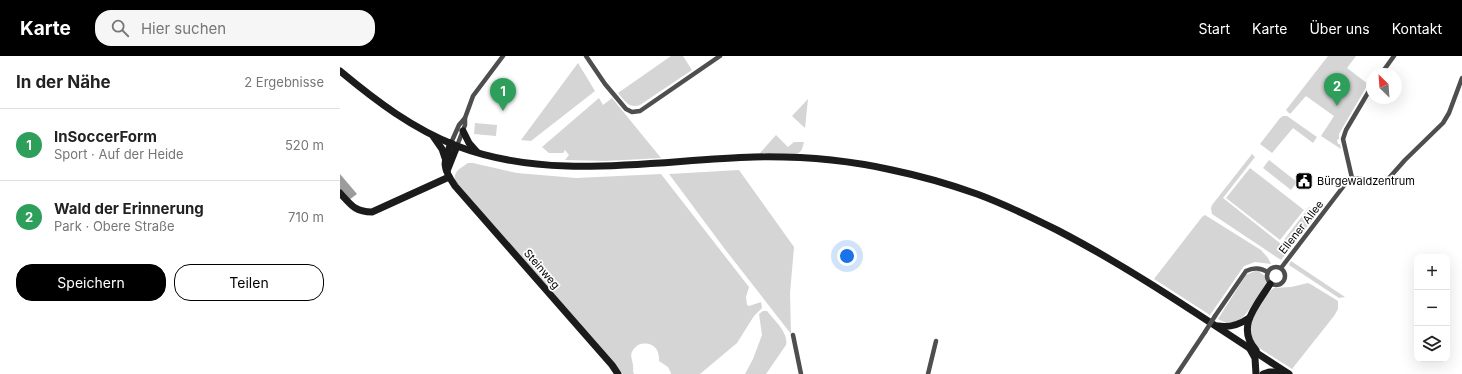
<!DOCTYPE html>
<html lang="de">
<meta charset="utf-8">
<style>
body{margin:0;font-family:Inter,sans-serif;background:#f6f6f6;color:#222}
.controls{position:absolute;right:12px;bottom:12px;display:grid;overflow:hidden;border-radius:8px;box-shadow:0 4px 16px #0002}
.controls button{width:36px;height:36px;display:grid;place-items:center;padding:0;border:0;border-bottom:1px solid #e0e0e0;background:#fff;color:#222;font:20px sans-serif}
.compass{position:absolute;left:1026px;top:12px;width:36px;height:36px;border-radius:50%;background:#fff;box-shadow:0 4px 16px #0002;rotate:335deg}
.you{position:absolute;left:507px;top:200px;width:14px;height:14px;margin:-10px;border:3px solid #fff;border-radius:50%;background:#1a73e8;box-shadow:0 0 0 6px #1a73e833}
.badge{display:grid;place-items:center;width:26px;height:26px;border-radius:50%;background:#000;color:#fff;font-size:13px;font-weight:700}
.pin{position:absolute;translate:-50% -33px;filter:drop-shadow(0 1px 2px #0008)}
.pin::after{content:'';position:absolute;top:21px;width:14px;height:12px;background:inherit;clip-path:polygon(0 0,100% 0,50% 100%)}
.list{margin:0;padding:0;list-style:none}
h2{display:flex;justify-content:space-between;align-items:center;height:52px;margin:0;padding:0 16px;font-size:17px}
h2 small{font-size:13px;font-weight:400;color:#767676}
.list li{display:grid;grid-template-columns:26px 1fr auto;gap:12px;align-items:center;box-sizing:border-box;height:72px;padding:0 16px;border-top:1px solid #e0e0e0}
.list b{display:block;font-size:15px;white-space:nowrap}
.list p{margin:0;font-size:13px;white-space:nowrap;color:#767676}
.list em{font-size:13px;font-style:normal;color:#767676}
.actions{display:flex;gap:8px;padding:12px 16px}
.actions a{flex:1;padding:9px 0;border:1px solid #000;border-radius:16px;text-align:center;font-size:14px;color:#000}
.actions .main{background:#000;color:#fff}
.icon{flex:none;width:22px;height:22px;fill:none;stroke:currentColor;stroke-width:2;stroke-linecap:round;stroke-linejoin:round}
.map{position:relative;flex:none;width:1122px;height:318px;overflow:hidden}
header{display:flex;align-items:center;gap:24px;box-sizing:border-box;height:56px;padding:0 20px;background:#000;color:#fff}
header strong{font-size:19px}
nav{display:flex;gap:22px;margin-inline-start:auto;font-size:14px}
.search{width:280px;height:36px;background:#f6f6f6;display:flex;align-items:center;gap:10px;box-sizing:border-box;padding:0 14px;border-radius:16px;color:#767676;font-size:15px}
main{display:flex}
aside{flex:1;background:#fff}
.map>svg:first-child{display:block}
.green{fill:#d5d5d5}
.water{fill:#9c9c9c}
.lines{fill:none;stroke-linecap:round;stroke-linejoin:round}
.street{stroke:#4e4e4e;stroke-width:4.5}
.secondary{stroke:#1b1b1b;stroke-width:7}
.street-bridge{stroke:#4e4e4e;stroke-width:4.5}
.labels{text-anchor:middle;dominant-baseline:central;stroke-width:3.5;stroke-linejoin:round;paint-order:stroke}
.poi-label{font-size:11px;fill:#000;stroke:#fff;text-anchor:start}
.street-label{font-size:11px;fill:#000;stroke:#fff}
</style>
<header>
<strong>Karte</strong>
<div class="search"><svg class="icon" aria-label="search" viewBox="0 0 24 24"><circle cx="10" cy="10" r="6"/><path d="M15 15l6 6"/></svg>Hier suchen</div>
<nav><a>Start</a><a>Karte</a><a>Über uns</a><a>Kontakt</a></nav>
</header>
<main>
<aside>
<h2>In der Nähe<small>2 Ergebnisse</small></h2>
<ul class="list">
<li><span class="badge" style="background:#2e9e5b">1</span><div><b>InSoccerForm</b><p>Sport · Auf der Heide</p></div><em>520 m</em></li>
<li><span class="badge" style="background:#2e9e5b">2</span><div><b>Wald der Erinnerung</b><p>Park · Obere Straße</p></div><em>710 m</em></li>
</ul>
<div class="actions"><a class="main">Speichern</a><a>Teilen</a></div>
</aside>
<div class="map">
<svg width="1122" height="318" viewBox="0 0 1122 318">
<rect width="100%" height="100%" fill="#fff"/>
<g class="green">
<path d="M 331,0 L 343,0 L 352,14 L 300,49 C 289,53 285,45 278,37 Z"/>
<polygon points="988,0 1016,0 1007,12 1028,28 999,78 999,83 997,84 998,88 1000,88 1001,93 981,80 994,60 966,40 950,58 946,54"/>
<polygon points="238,7 255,35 191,85 181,84"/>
<polygon points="259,42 263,49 272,42 321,102 266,105 225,104 229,99 225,94 223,97 209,97 202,91"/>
<polygon points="468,43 465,72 452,60"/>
<polygon points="943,60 947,60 977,81 973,87 953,72 932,97 920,88 940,62"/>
<polygon points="135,67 157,69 156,80 134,78"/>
<path d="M 436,79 L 448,91 L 454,86 L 464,86 C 462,93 462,97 455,98 L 420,97 Z"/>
<polygon points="912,98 915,101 883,142 941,188 969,151 977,158 941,204 872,158 871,152 872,149"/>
<polygon points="929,104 957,126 951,134 923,112"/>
<path d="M 128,107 L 133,107 L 177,117 L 236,122 L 321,118 L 409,231 L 406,241 L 407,249 L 409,250 L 421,246 L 422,252 L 414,260 L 397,287 L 360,318 L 331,318 L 331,317 L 328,311 L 319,305 C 320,292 311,284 298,289 C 285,299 295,304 293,315 L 294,318 L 283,318 L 115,125 C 113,115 121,112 128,107 Z"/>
<polygon points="910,112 964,154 940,184 886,142"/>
<polygon points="399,114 454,191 450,237 451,278 384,192 329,118"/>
<polygon points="865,159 921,194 928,202 931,208 915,206 904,210 870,259 814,223 862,161"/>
<polygon points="951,205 1005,241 999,242 949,209"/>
<path d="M 915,215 L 918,215 L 925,220 L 926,227 C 923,234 919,240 914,246 C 905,260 896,274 878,263 L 906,219 Z"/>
<path d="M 968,227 L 972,229 L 998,245 L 998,253 L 994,260 L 952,313 C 944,307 918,293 913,286 C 904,270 922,241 934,232 L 951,231 Z"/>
<path d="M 423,255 L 427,255 C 434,264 449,277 446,289 L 426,318 L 405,318 L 413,303 L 422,279 L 419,258 Z"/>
</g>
<polygon class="water" points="0,118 17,138 9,144 0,133"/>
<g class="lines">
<g class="street">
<polyline points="246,0 265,28 286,53 292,56 300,55 380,0"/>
<polyline points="1041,18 1054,0"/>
<polyline points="111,87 119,69 125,62 133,40 163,0"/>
<polyline points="117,90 125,69 125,62"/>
<polyline points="1012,122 1041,125 1049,122 1065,104 1103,67 1109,57 1122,22"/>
<polyline points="1012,122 1003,83 1006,74 1032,30"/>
<circle cx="936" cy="220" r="9"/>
<polyline points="941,212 1006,127 1012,122"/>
<path d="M 875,260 L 906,215 C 914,211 920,212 928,216"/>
<polyline points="453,279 461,318"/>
<polyline points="588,318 596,285"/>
<polyline points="837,318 865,276"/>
</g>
<g class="secondary">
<path d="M 0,15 C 36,45 73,73 117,90 C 212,126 315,104 414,101 C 460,100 507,104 552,114 C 581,120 609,128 637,138 C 664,148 691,161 717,174 C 798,216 873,269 949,318"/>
<polyline points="123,75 129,87 137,96"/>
<polyline points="93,80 102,93 105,102"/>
<path d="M 111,87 C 103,107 102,111 115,130 L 272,309 L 278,318"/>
<polyline points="107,115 117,90"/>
<path d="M 0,137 C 11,149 15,156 32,156 L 109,121"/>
<path d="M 878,270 C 890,272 899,269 909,262"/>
<polyline points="910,293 915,302 916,318"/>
<path d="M 916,294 C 895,271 917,249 930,228"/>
<polyline points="923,318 929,316 944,316"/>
</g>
<polyline class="street-bridge" points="865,276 875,260"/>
</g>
<defs>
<symbol id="civic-square" viewBox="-11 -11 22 22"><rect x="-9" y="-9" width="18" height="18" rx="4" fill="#000" stroke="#fff"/><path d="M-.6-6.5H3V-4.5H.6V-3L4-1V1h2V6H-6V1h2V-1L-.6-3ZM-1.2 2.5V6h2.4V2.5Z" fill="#fff"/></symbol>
</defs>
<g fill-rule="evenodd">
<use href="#civic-square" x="954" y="115" width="20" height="20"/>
</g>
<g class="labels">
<g class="poi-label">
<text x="977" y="125">Bürgewaldzentrum</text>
</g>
<g class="street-label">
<text transform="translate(961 171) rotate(-52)">Ellener Allee</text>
<text transform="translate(202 213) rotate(49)">Steinweg</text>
</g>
</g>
</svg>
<div class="controls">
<button>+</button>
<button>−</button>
<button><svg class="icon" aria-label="layers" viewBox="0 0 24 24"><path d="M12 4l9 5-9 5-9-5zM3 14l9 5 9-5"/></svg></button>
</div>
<svg class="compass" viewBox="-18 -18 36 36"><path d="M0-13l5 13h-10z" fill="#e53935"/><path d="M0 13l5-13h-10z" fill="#767676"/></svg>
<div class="you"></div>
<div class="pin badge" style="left:163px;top:55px;background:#2e9e5b">1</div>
<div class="pin badge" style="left:997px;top:50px;background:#2e9e5b">2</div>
</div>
</main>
